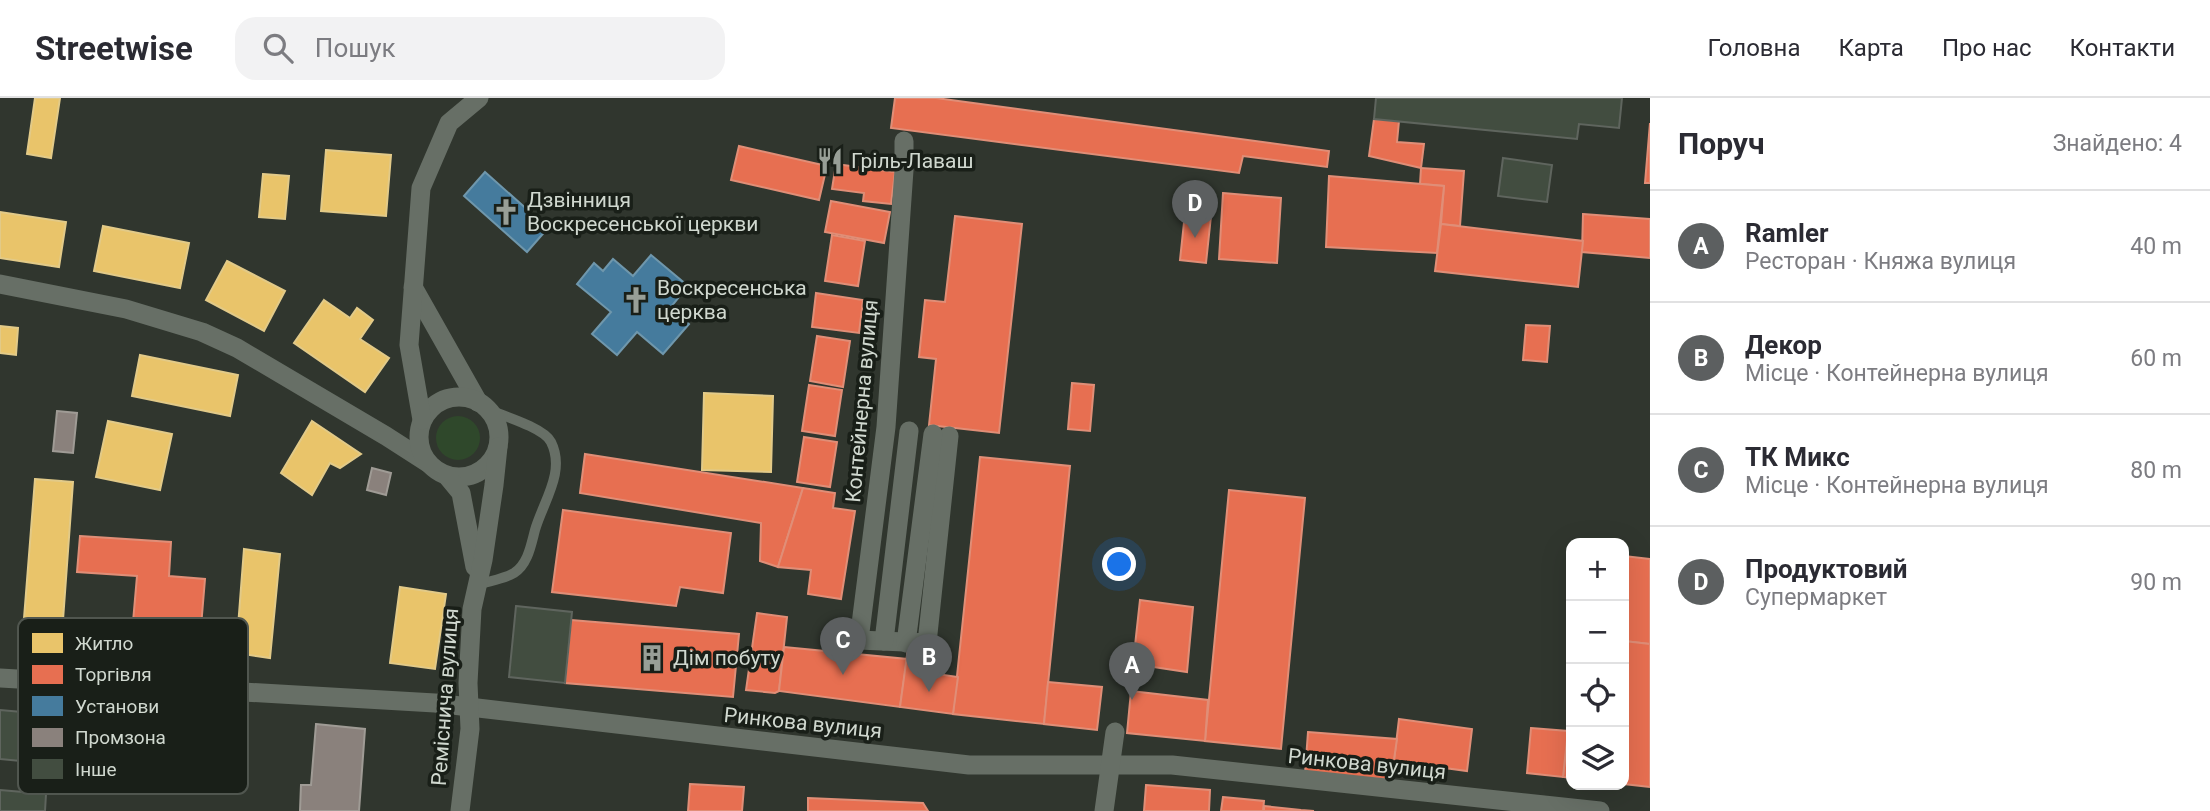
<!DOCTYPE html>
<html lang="uk">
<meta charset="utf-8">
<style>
body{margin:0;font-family:Roboto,sans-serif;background:#f2f2f3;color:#2b2b33}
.controls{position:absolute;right:21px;bottom:21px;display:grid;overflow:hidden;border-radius:14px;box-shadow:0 7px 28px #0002}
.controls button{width:63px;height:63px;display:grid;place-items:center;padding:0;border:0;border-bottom:2px solid #e1e1e2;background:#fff;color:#2b2b33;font:35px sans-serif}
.you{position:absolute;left:1120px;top:467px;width:24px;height:24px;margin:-18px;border:5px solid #fff;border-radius:50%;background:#1a73e8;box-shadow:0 0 0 10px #1a73e833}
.badge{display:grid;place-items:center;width:46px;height:46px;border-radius:50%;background:#5c5f60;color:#fff;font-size:23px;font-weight:700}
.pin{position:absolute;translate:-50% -58px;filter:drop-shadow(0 2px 4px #0008)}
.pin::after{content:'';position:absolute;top:37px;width:24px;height:21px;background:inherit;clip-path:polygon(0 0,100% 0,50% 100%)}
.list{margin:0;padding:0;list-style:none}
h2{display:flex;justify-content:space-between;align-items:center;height:91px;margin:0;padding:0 28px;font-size:30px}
h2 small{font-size:23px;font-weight:400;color:#7c7c81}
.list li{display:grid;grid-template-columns:46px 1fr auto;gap:21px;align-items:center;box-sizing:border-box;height:112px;padding:0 28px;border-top:2px solid #e1e1e2}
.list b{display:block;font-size:26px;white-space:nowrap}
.list p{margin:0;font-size:23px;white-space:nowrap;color:#7c7c81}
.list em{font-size:23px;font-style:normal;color:#7c7c81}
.icon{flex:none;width:38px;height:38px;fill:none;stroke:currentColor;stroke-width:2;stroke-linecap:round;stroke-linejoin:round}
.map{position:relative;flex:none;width:1650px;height:713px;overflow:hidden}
header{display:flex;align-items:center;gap:42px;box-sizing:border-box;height:98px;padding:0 35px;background:#fff;border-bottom:2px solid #e1e1e2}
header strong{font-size:33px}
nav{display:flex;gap:38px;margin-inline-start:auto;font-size:24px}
.search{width:490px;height:63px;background:#f2f2f3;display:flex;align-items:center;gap:18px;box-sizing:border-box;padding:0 24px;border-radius:21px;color:#7c7c81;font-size:26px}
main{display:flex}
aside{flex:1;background:#fff}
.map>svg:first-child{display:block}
.grass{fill:#2f482b}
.homes{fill:#e9c46a;stroke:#e2ca88;stroke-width:2}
.shops{fill:#e76f51;stroke:#e08e77;stroke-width:2}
.public{fill:#457b9d;stroke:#6f97ac;stroke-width:2}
.industry{fill:#8a817c;stroke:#9f9b95;stroke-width:2}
.building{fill:#424d40;stroke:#5f655e;stroke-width:2}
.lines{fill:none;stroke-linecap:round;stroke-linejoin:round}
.lane{stroke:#676f66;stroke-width:10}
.street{stroke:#676f66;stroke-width:19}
.labels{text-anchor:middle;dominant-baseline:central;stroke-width:7;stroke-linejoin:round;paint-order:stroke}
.poi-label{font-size:21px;fill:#d0d8cf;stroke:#191f18;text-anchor:start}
.street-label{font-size:21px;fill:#d0d8cf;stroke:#191f18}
.key{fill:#191f18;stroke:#50564f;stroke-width:2}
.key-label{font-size:19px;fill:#d0d8cf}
</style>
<header>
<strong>Streetwise</strong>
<div class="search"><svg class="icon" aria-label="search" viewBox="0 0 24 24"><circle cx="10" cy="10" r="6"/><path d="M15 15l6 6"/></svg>Пошук</div>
<nav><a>Головна</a><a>Карта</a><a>Про нас</a><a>Контакти</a></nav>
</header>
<main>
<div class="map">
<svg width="1650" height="713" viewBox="0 0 1650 713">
<rect width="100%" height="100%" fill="#30362e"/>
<circle class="grass" cx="458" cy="340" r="22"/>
<g class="homes">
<polygon points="35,0 60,0 51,60 27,56"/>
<polygon points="326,52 391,57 386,118 321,113"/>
<polygon points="263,76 289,78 285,121 259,119"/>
<polygon points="0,114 66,124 59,169 0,160"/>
<polygon points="103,128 189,145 180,190 94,173"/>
<polygon points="227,163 285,193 264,233 206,202"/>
<polygon points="324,202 350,220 357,210 373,222 360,241 389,260 365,294 294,245"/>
<polygon points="0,228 18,230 16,257 0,255"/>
<polygon points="140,257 238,277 230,318 132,298"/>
<polygon points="704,295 773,298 771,374 702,372"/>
<polygon points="108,323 172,336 160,392 96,379"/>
<polygon points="312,323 361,356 340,370 330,365 312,397 281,375"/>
<polygon points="35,381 73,384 62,536 23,533"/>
<polygon points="244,451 280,456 270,560 236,555"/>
<polygon points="400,489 446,496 435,571 390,565"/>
</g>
<g class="shops">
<polygon points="895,0 936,0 1329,53 1327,69 1243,58 1239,75 891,30"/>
<polygon points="1374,21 1399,23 1397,44 1424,46 1421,70 1369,58"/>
<polygon points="1650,25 1650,85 1645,85"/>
<polygon points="739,48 827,68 819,102 731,82"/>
<polygon points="836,66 895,74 891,106 863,103 864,95 832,91"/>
<polygon points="1421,70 1464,73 1460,128 1441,126 1444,88 1420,86"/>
<polygon points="1329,78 1444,88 1437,155 1326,149"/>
<polygon points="1223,95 1281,100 1277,165 1219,161"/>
<polygon points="831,103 890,114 884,145 825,134"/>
<polygon points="1185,115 1211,118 1206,165 1180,162"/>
<polygon points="1583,116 1650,121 1650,160 1582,154"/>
<polygon points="955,118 1022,126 999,335 929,327 936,261 919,259 925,202 945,204"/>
<polygon points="1441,126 1583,143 1578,189 1435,173"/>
<polygon points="832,137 865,143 858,188 825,183"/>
<polygon points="816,195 863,202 859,235 812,229"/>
<polygon points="1526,227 1550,228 1547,264 1523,262"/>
<polygon points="817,238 850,243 843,289 810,283"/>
<polygon points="1072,285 1094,287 1090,333 1068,331"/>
<polygon points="809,287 842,292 835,338 802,333"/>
<polygon points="804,339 837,344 830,389 797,384"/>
<polygon points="585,356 803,390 778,469 760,463 761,425 580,395"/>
<polygon points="980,359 1070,368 1044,626 953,616"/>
<polygon points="803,390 835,395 833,410 855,413 841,501 808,496 811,472 778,469"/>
<polygon points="1229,392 1305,400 1281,651 1205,643"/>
<polygon points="563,412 731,435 723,495 680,489 676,508 552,494"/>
<polygon points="80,438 171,444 169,478 205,481 201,529 133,524 137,478 77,474"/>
<polygon points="1624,458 1650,461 1650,546 1624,543"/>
<polygon points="1140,502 1193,509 1187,574 1133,566"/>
<polygon points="757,515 787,519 779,593 775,595 746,592"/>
<polygon points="571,522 739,536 733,599 565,585"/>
<polygon points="1624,543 1650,546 1650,689 1624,686"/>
<polygon points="784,549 907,561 900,609 779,593"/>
<polygon points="908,550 940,555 937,576 958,579 953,616 900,609"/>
<polygon points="1048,584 1102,589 1097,632 1044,626"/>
<polygon points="1131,593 1208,602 1205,643 1127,635"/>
<polygon points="1571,608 1571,680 1563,679"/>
<polygon points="1399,621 1472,631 1467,673 1394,663"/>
<polygon points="1531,630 1568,633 1563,679 1527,675"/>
<polygon points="1308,634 1397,641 1391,682 1305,675"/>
<polygon points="690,686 744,689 742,713 688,713"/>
<polygon points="1146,687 1210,692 1209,713 1144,713"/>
<polygon points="1223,699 1264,703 1263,713 1221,713"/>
<polygon points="808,700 923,705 928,713 808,713"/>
<polygon points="1264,708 1301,712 1314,713 1264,713"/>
</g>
<g class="public">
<polygon points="485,74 548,130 527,154 464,98"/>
<polygon points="651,157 688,188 670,210 689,226 663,256 637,234 617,257 592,236 611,214 577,186 594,165 603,173 613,161 633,178"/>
</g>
<g class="industry">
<polygon points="57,313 77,315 73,355 53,353"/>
<polygon points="372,370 391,375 386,397 367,392"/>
<polygon points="316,626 365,631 359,713 300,713 301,687 311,687"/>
</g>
<g class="building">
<polygon points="1376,0 1622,0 1619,30 1579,26 1577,41 1374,21"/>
<polygon points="1503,60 1552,67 1547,104 1498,98"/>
<polygon points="516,508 572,514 565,585 509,579"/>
<polygon points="0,612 77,619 73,668 0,661"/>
<polygon points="0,692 46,696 45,713 0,713"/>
</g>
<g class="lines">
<path class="lane" d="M 477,487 C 489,483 504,481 514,475 C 528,466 531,447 535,432 C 543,404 566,374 551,344 C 544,330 504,318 489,312"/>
<g class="street">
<polyline points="904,43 904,72 886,329 859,542 927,545 949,338"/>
<polyline points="0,186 126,211 202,234 237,250 386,338 428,365"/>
<polyline points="413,189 478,304"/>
<circle cx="459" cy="339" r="40"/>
<polyline points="422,322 409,247 421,90 449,25 479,0"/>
<polyline points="447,378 461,395 475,469"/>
<polyline points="884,543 909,333"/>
<polyline points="906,545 933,336"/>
<polyline points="0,580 435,605 969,667 1172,667 1600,713"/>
<polyline points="460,713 470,631 468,585 472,511 483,462 494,387 498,349"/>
<polyline points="1104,713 1115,634"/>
</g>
</g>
<defs>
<symbol id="restaurant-bare" viewBox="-9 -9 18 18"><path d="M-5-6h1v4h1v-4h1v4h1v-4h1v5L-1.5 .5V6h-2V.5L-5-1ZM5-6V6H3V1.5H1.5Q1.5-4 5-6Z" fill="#989f97" stroke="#191f18" stroke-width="2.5" paint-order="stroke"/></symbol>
<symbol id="church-bare" viewBox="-9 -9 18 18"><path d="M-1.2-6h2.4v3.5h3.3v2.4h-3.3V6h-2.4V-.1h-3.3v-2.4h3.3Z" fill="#989f97" stroke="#191f18" stroke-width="2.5" paint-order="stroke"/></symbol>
<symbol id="building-bare" viewBox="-9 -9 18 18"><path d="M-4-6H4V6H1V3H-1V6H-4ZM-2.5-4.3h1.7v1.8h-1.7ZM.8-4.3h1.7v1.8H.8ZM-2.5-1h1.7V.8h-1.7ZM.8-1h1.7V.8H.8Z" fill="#989f97" stroke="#191f18" stroke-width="2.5" paint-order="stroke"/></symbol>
</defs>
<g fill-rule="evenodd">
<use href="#restaurant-bare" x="811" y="44" width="38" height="38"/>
<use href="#church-bare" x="487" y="95" width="38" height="38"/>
<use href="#church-bare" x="617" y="183" width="38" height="38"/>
<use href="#building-bare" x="633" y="541" width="38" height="38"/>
</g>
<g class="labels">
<g class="poi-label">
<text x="851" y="63">Гріль-Лаваш</text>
<text x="527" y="102">Дзвінниця<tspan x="527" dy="24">Воскресенської церкви</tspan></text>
<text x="657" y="190">Воскресенська<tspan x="657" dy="24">церква</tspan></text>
<text x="673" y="560">Дім побуту</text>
</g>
<g class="street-label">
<text transform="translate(862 303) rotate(-85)">Контейнерна вулиця</text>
<text transform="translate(445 599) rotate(-86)">Реміснича вулиця</text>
<text transform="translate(803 625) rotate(6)">Ринкова вулиця</text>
<text transform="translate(1367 666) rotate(6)">Ринкова вулиця</text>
</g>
</g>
<rect x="18" y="520" width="230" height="176" rx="10" class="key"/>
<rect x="32" y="535" width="31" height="20" fill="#e9c46a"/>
<rect x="32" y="567" width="31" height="19" fill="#e76f51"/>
<rect x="32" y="598" width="31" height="20" fill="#457b9d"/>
<rect x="32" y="630" width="31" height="19" fill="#8a817c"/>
<rect x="32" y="661" width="31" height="20" fill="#424d40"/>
<g class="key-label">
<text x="75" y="552">Житло</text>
<text x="75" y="583">Торгівля</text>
<text x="75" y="615">Установи</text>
<text x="75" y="646">Промзона</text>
<text x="75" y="678">Інше</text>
</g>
</svg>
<div class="controls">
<button>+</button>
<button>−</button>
<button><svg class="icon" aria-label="locate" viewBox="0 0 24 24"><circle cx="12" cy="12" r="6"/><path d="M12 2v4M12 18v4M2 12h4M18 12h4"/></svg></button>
<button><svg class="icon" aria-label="layers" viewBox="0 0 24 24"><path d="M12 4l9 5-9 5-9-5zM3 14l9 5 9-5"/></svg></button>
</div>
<div class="you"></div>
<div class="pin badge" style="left:1132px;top:602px">A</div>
<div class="pin badge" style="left:929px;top:594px">B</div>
<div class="pin badge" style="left:843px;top:577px">C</div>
<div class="pin badge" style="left:1195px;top:140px">D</div>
</div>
<aside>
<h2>Поруч<small>Знайдено: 4</small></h2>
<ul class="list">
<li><span class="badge">A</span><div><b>Ramler</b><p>Ресторан · Княжа вулиця</p></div><em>40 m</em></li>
<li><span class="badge">B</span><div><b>Декор</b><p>Місце · Контейнерна вулиця</p></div><em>60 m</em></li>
<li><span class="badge">C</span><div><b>ТК Микс</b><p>Місце · Контейнерна вулиця</p></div><em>80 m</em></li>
<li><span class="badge">D</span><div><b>Продуктовий</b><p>Супермаркет</p></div><em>90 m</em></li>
</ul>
</aside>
</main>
